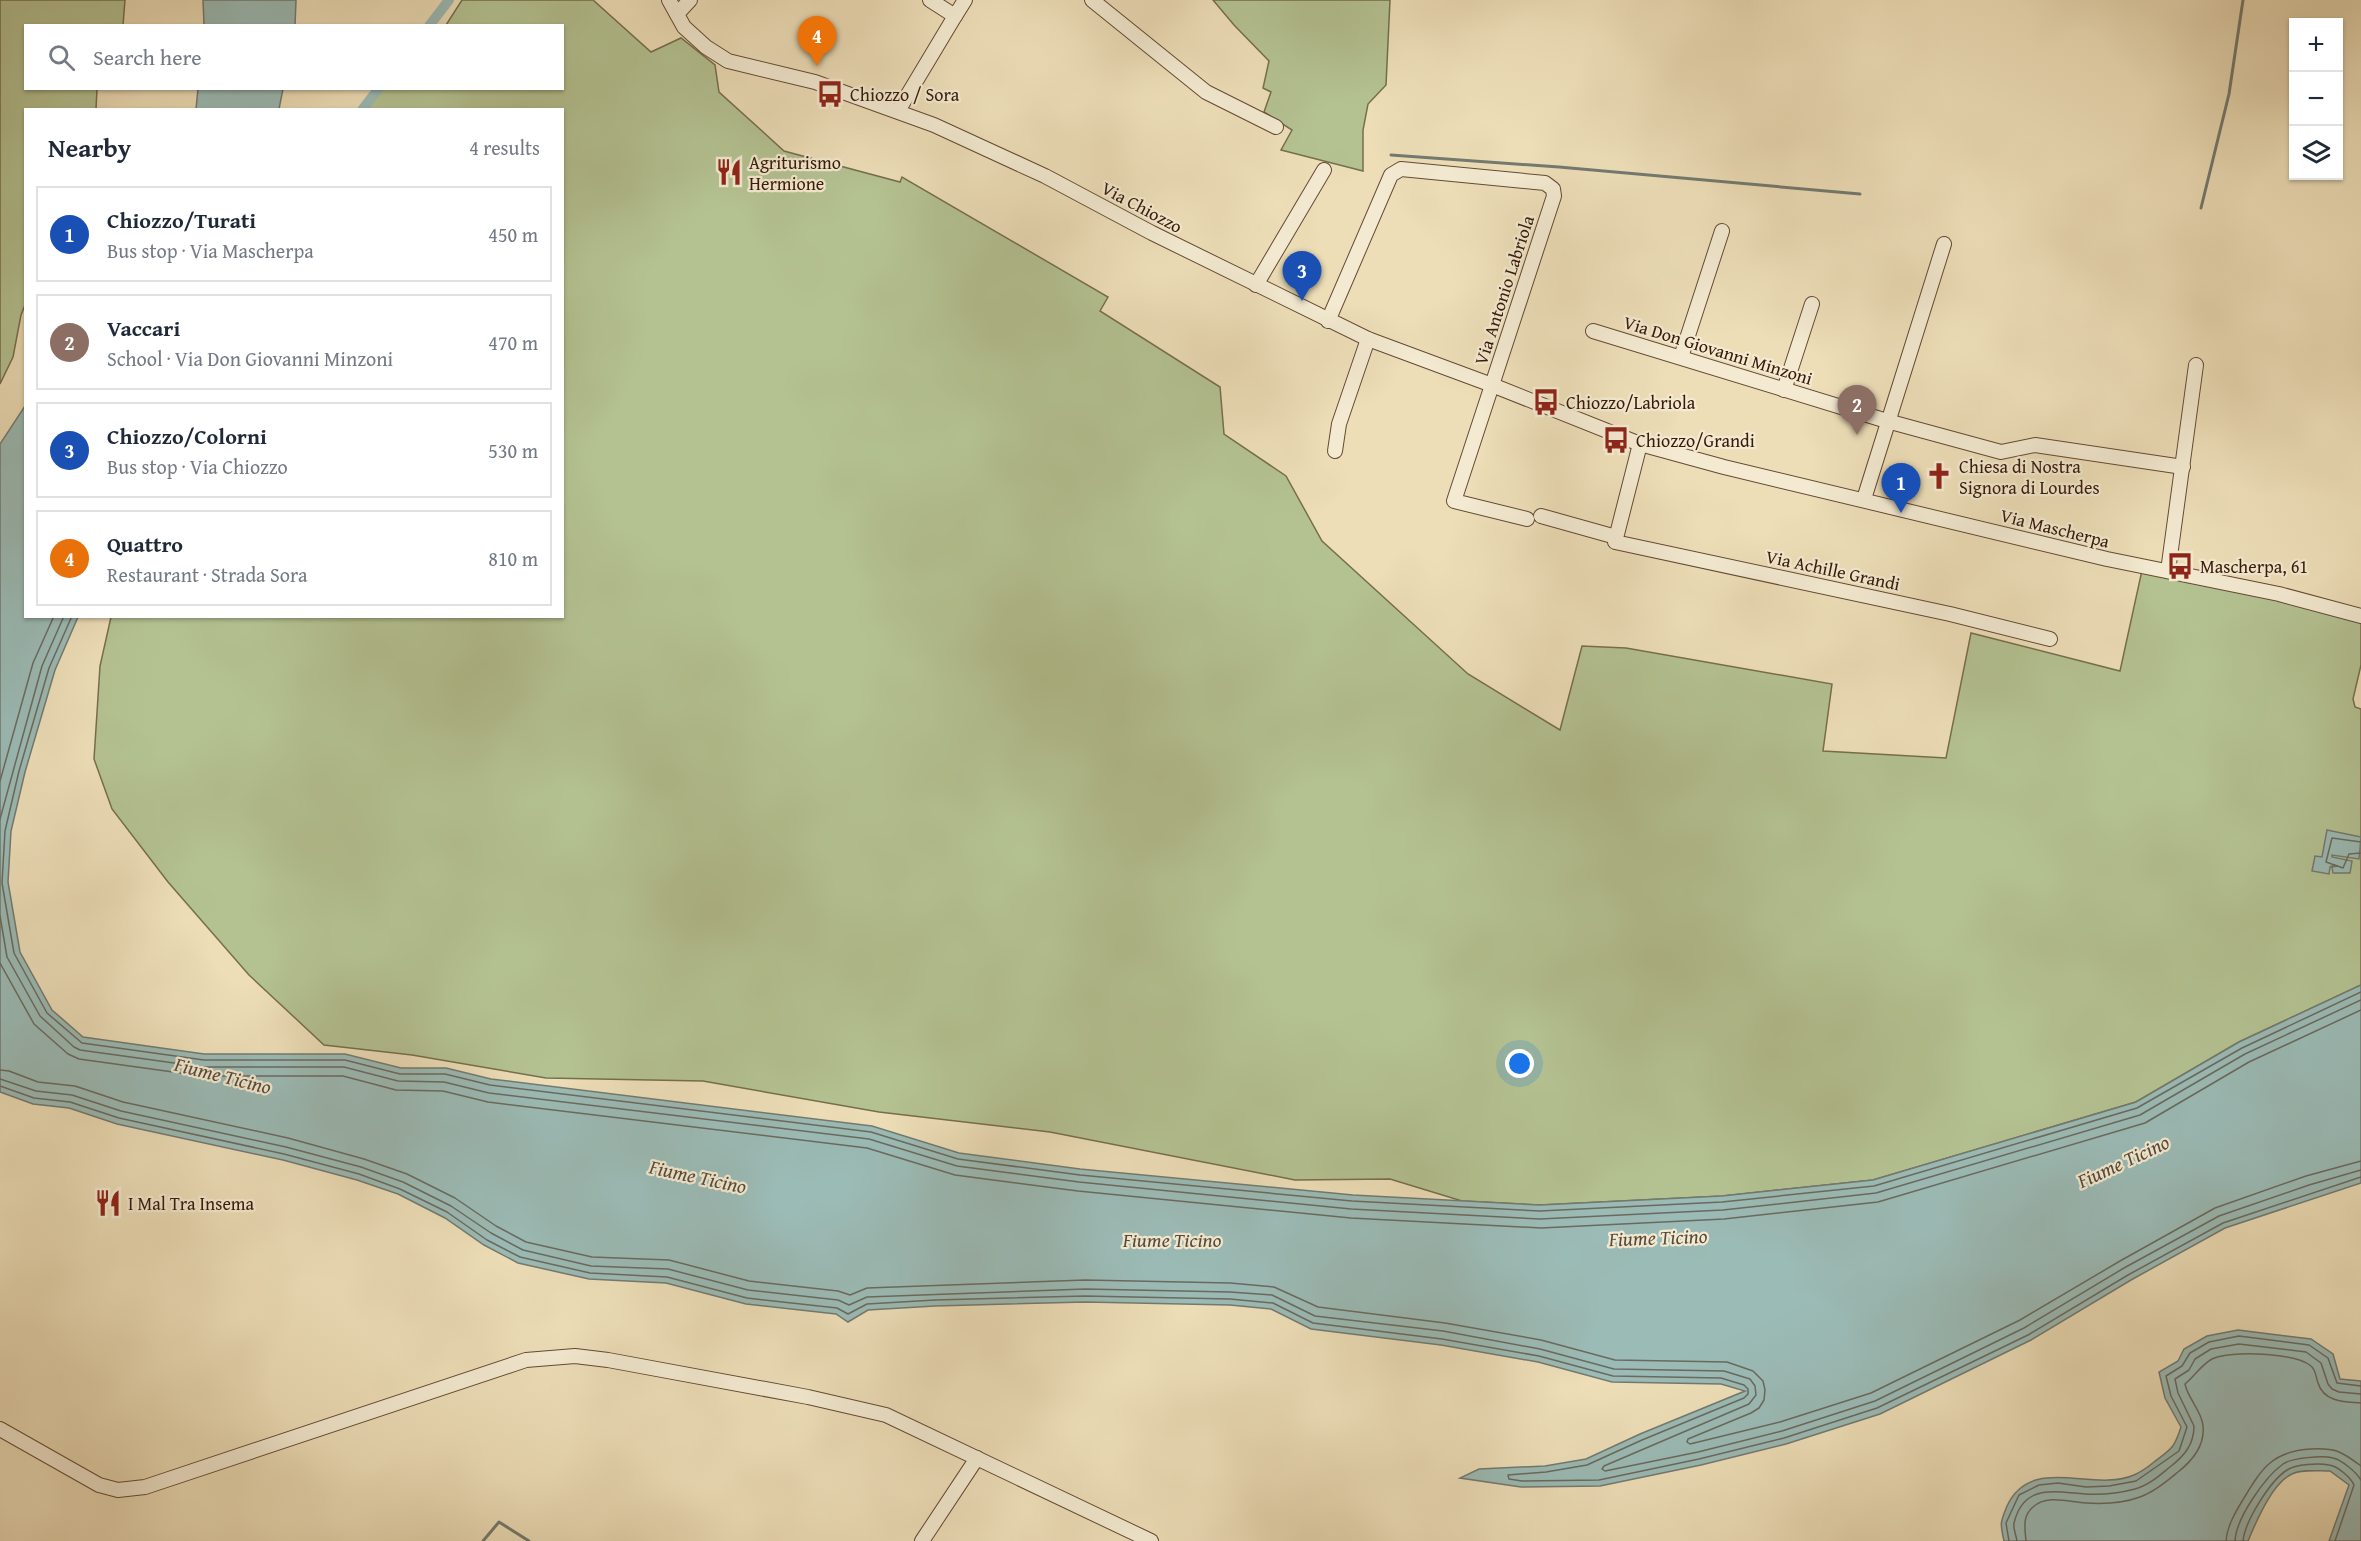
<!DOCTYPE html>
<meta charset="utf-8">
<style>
body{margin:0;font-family:"Gentium Book Plus",serif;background:#f2f2f3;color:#1f2937}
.controls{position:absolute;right:18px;top:18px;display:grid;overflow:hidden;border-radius:0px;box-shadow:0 2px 4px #0004}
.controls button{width:54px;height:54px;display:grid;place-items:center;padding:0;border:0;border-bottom:2px solid #e0e1e3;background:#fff;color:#1f2937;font:30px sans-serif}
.you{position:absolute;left:1520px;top:1064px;width:21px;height:21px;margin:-15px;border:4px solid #fff;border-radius:50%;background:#1a73e8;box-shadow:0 0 0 9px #1a73e833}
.badge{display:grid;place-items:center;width:39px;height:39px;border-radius:50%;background:#8f2418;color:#fff;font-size:20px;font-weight:700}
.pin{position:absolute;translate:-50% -50px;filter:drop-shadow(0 2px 3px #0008)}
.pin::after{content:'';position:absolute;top:32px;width:21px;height:18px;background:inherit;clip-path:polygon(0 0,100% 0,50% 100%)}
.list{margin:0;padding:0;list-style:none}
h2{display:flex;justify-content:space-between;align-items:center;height:78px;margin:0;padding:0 24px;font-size:26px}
h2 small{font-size:20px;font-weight:400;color:#747a83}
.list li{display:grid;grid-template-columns:39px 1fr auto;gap:18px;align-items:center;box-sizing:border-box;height:96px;margin:0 12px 12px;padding:0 12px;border:2px solid #e0e1e3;border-radius:0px}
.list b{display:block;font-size:22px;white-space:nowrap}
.list p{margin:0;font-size:20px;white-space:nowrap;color:#747a83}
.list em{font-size:20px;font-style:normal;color:#747a83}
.icon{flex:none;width:33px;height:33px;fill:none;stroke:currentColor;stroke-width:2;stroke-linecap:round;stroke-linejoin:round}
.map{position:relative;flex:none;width:2361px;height:1541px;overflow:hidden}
.search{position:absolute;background:#fff;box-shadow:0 2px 4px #0004;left:24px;top:24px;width:540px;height:66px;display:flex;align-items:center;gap:15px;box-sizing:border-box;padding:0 21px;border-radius:0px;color:#747a83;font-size:22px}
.panel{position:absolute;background:#fff;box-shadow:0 2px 4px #0004;left:24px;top:108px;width:540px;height:510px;border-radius:0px}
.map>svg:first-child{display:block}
.green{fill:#b4c292;stroke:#766e4d;stroke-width:1.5}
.water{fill:#9bbbb6;stroke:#737a70;stroke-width:1.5}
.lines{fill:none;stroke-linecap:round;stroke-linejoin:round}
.shore{stroke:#6a6a5f;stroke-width:1.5}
.stream{stroke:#737a70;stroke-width:3}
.canal{stroke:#9bbbb6;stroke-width:10}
.minor-casing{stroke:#654a34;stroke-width:16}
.minor{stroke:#f3ead1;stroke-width:14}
.labels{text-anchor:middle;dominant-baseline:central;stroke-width:4.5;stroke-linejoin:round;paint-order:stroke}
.poi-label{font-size:18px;fill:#381908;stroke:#f3ead1;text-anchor:start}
.street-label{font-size:18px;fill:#381908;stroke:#f3ead1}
.water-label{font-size:20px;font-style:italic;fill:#564a3c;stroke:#f3ead1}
</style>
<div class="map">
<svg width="2361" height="1541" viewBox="0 0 2361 1541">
<rect width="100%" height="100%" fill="#eddeb8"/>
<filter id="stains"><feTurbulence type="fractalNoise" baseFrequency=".00333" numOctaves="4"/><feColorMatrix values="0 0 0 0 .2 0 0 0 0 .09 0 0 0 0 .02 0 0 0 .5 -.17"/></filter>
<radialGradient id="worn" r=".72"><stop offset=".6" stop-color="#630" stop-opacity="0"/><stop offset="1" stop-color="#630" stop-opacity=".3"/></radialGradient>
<g class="green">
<polygon points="0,0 125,0 123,25 26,26 26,88 97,89 96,109 26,110 25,305 21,315 13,357 0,384"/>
<polygon points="462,0 593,0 651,52 681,38 715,65 719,92 784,151 900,182 902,177 1108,297 1100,311 1220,387 1224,434 1286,476 1322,541 1468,674 1560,730 1582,646 1626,648 1832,684 1823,751 1946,758 1971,633 2120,671 2144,561 2244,580 2361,609 2361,665 2353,699 2355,707 2361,709 2361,985 2239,1042 2136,1102 1873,1180 1722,1196 1540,1205 1462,1201 1390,1179 1295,1180 1050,1132 879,1112 703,1081 546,1078 412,1055 324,1045 249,975 168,882 112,809 94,759 100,666 111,617 562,616 562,110 364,109 382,89 562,88 562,26 446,25"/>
<polygon points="1213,0 1390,0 1386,85 1368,104 1363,130 1363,171 1281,150 1292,130 1264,112 1271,92 1263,88 1269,61 1234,25"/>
</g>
<g class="water">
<polygon points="203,0 296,0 295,25 204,25"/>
<polygon points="198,89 198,88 283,89 279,109 196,109"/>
<polygon points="25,406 26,616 78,617 55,670 25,772 11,831 8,882 20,952 52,1010 83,1037 204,1054 345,1054 401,1068 446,1068 491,1079 872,1126 959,1153 1080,1169 1353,1195 1540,1205 1722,1196 1873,1180 2136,1102 2239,1042 2361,985 2361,1183 2225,1228 2131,1280 2031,1340 1880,1414 1786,1444 1701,1465 1600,1486 1521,1487 1460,1478 1479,1469 1545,1466 1586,1459 1640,1434 1745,1391 1721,1384 1612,1382 1538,1362 1441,1345 1311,1329 1271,1309 1230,1305 1085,1302 935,1306 868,1310 848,1322 836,1314 746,1304 666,1283 589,1279 518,1263 484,1245 445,1218 398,1194 357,1180 283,1160 117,1124 69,1108 33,1104 0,1092 0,444"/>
<polygon points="2327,830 2361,837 2359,859 2332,855 2332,857 2352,861 2350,873 2333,873 2332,867 2338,866 2334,865 2330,867 2329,874 2312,871 2315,856 2322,857"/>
<path d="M 2238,1330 L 2311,1339 L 2333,1354 L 2340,1379 L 2361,1381 L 2361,1541 L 2329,1541 L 2349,1485 L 2330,1471 C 2318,1471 2302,1469 2292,1474 C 2272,1483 2256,1522 2248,1541 L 2004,1541 C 2000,1523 2000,1523 2007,1506 C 2031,1454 2092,1493 2134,1475 C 2141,1472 2148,1467 2154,1462 C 2171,1449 2174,1449 2181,1427 L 2165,1398 L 2159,1372 L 2178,1361 L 2184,1349 L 2207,1336 Z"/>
</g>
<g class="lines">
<g class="shore">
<polyline points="72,616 49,668 19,771 5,831 2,883 14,953 47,1013 82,1043 204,1060 345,1060 400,1074 445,1074 490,1085 871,1132 958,1159 1080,1175 1352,1201 1540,1211 1722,1202 1874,1186 2137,1108 2242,1048 2361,992"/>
<polyline points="0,781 33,663 54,616"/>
<polyline points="0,819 42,666 64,616"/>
<polyline points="2361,842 2332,838 2326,862 2343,868 2349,854 2361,853"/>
<polyline points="0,916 7,957 40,1016 74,1047 80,1050 203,1067 344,1067 398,1081 444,1082 489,1093 869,1139 957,1166 1079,1182 1351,1209 1540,1219 1723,1210 1876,1193 2140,1115 2245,1054 2361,1000"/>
<polyline points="0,963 34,1024 68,1054 79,1059 202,1076 343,1076 396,1090 443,1091 488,1102 867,1148 955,1175 1078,1191 1351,1218 1541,1228 1724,1219 1878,1202 2145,1123 2249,1062 2361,1010"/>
<polyline points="0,1070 9,1071 38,1082 75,1086 123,1102 288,1138 364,1159 407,1174 455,1198 496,1226 526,1242 592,1257 669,1260 749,1281 838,1291 850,1295 867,1288 1085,1280 1230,1283 1274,1287 1318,1307 1445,1323 1541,1340 1615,1360 1727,1362 1753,1371 1763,1381 1765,1390 1764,1400 1759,1408 1751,1413 1688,1439 1687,1442 1690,1444 1780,1422 1871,1393 2020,1320 2120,1261 2215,1208 2306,1176 2361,1161"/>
<polyline points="0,1079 36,1091 72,1095 121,1111 286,1147 361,1167 403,1182 451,1206 491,1233 523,1250 591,1266 668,1269 748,1290 838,1300 849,1305 867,1297 1085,1289 1230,1292 1272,1295 1315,1316 1443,1331 1540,1349 1614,1369 1724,1371 1750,1379 1755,1386 1756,1395 1749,1404 1604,1466 1602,1469 1605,1471 1698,1452 1782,1431 1875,1401 2024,1328 2124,1268 2219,1216 2309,1185 2361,1170"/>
<polyline points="0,1086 34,1098 70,1102 119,1118 284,1154 359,1174 400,1189 447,1212 487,1240 520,1257 590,1273 667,1277 747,1298 837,1308 848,1314 867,1304 935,1300 1085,1296 1230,1299 1273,1303 1313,1323 1442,1339 1539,1356 1613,1376 1721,1378 1744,1385 1748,1389 1748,1394 1744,1398 1642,1440 1587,1465 1546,1472 1508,1475 1509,1479 1522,1481 1599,1480 1699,1459 1784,1438 1877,1408 2028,1335 2128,1275 2223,1223 2361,1177"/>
<polyline points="2009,1541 2006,1523 2019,1495 2039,1485 2058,1483 2086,1487 2109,1486 2136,1481 2179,1451 2187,1427 2171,1396 2166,1376 2182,1366 2190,1353 2209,1342 2239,1336 2309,1345 2328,1358 2337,1383 2361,1386"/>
<path d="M 2017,1541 C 2016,1535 2013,1528 2014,1523 C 2024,1483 2055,1492 2085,1494 C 2101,1495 2120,1493 2135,1489 C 2148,1486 2160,1475 2170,1467 C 2184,1456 2194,1445 2194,1426 L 2178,1393 L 2175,1379 L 2189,1370 L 2195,1359 L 2211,1349 L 2239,1344 L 2306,1352 L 2321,1363 L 2328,1384 L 2332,1389 L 2339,1392 L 2361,1394"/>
<path d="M 2026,1541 C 2025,1529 2022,1516 2033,1507 C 2047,1494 2069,1502 2086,1503 C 2103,1504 2124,1503 2140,1497 C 2154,1492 2167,1481 2178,1472 C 2192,1461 2205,1445 2203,1426 C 2202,1411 2188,1399 2185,1384 C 2195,1376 2201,1365 2212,1359 C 2230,1350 2296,1353 2311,1366 C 2316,1370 2316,1378 2318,1383 C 2324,1402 2344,1402 2361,1403"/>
<path d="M 2226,1541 C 2227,1526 2236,1511 2244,1498 C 2262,1468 2273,1451 2311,1449 C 2336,1448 2341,1451 2361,1466"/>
<path d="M 2235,1541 C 2236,1518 2265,1477 2283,1464 C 2291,1458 2323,1455 2333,1458 C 2342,1460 2356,1472 2361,1480"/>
<path d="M 2243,1541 C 2245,1521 2270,1481 2287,1470 C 2296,1464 2319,1463 2329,1465 C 2338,1466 2351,1478 2354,1485 L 2335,1541"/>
</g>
<g class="stream">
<polyline points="1391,155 1559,167 1860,194"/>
<polyline points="2201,208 2229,94 2243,0"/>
<polyline points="483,1541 499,1522 529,1541"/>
</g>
<g class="canal">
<polyline points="429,26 449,0"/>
<polyline points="362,110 379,88"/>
</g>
<defs>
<g id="minor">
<polyline points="669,0 684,27 706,47 728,61 815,82 934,125 1045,176 1152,233 1368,339 1492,385 1640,444 1724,467 2107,559 2279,594 2361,616"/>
<polyline points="1092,0 1206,92 1276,127"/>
<polyline points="677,14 690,0"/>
<polyline points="955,16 965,0"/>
<polyline points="898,111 955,16 930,0"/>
<polyline points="1256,285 1324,170"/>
<polyline points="1328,321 1391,175 1401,169 1545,183 1553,189 1554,196 1454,501 1527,519"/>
<polyline points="1593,331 1887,421 2001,452 2035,445 2183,467"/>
<polyline points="1681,357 1722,231"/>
<polyline points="1784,390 1812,304"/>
<polyline points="1640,444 1615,542 1950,614 2050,639"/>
<polyline points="1335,451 1339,424 1368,339"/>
<polyline points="1864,499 1944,244"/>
<polyline points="1541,516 1616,537"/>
<polyline points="2168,571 2196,365"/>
<polyline points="0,1429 99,1485 118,1490 145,1487 526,1360 575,1356 608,1360 808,1397 886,1415 1151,1541"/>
<polyline points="922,1541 977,1458"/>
</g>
</defs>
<use href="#minor" class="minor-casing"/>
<use href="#minor" class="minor"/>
</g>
<defs>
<symbol id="bus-bare" viewBox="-9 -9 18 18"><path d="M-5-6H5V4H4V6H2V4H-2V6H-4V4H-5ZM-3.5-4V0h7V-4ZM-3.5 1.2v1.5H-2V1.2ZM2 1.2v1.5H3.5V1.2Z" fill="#8f2418" stroke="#f3ead1" stroke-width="2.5" paint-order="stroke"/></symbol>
<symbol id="restaurant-bare" viewBox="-9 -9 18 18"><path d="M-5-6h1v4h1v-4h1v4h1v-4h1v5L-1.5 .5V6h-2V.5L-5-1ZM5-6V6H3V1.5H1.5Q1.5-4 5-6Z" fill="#8f2418" stroke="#f3ead1" stroke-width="2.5" paint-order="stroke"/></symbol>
<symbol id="church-bare" viewBox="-9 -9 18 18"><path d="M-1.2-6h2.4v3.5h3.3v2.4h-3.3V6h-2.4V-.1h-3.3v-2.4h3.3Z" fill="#8f2418" stroke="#f3ead1" stroke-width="2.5" paint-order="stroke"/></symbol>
</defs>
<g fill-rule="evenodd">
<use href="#bus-bare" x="811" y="75" width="38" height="38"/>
<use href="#restaurant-bare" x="710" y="153" width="38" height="38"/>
<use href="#bus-bare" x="1527" y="383" width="38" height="38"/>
<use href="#bus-bare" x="1597" y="421" width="38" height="38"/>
<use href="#church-bare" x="1920" y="457" width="38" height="38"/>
<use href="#bus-bare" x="2161" y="547" width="38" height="38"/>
<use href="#restaurant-bare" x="89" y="1184" width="38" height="38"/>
</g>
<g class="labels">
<g class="poi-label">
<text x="850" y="94">Chiozzo / Sora</text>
<text x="749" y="162">Agriturismo<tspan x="749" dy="21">Hermione</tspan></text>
<text x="1566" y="402">Chiozzo/Labriola</text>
<text x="1636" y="440">Chiozzo/Grandi</text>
<text x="1959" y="466">Chiesa di Nostra<tspan x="1959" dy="21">Signora di Lourdes</tspan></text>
<text x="2200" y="566">Mascherpa, 61</text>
<text x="128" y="1203">I Mal Tra Insema</text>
</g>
<g class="street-label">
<text transform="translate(1142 207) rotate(28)">Via Chiozzo</text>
<text transform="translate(1504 290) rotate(-72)">Via Antonio Labriola</text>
<text transform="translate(1718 350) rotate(17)">Via Don Giovanni Minzoni</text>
<text transform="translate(2055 528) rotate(14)">Via Mascherpa</text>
<text transform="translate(1833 570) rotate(12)">Via Achille Grandi</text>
</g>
<g class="water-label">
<text transform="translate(223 1075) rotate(14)">Fiume Ticino</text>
<text transform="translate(2123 1161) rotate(-25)">Fiume Ticino</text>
<text transform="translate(698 1176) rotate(12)">Fiume Ticino</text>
<text transform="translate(1658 1237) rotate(-2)">Fiume Ticino</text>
<text x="1172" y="1239">Fiume Ticino</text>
</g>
</g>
<rect width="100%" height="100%" filter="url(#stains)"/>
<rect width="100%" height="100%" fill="url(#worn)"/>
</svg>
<div class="controls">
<button>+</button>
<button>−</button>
<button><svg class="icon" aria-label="layers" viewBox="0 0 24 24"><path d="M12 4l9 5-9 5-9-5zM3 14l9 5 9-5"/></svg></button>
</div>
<div class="you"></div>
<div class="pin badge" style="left:1901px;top:513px;background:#1a4fb4">1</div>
<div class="pin badge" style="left:1857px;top:435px;background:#8d6e63">2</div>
<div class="pin badge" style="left:1302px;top:301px;background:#1a4fb4">3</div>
<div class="pin badge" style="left:817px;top:66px;background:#e8710a">4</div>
<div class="search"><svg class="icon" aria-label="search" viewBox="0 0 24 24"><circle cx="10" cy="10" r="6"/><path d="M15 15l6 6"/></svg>Search here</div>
<section class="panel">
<h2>Nearby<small>4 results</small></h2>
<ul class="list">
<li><span class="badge" style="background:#1a4fb4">1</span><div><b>Chiozzo/Turati</b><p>Bus stop · Via Mascherpa</p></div><em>450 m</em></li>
<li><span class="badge" style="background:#8d6e63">2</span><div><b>Vaccari</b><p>School · Via Don Giovanni Minzoni</p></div><em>470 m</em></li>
<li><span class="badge" style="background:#1a4fb4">3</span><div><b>Chiozzo/Colorni</b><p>Bus stop · Via Chiozzo</p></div><em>530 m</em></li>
<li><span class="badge" style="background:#e8710a">4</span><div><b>Quattro</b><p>Restaurant · Strada Sora</p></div><em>810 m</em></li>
</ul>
</section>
</div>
